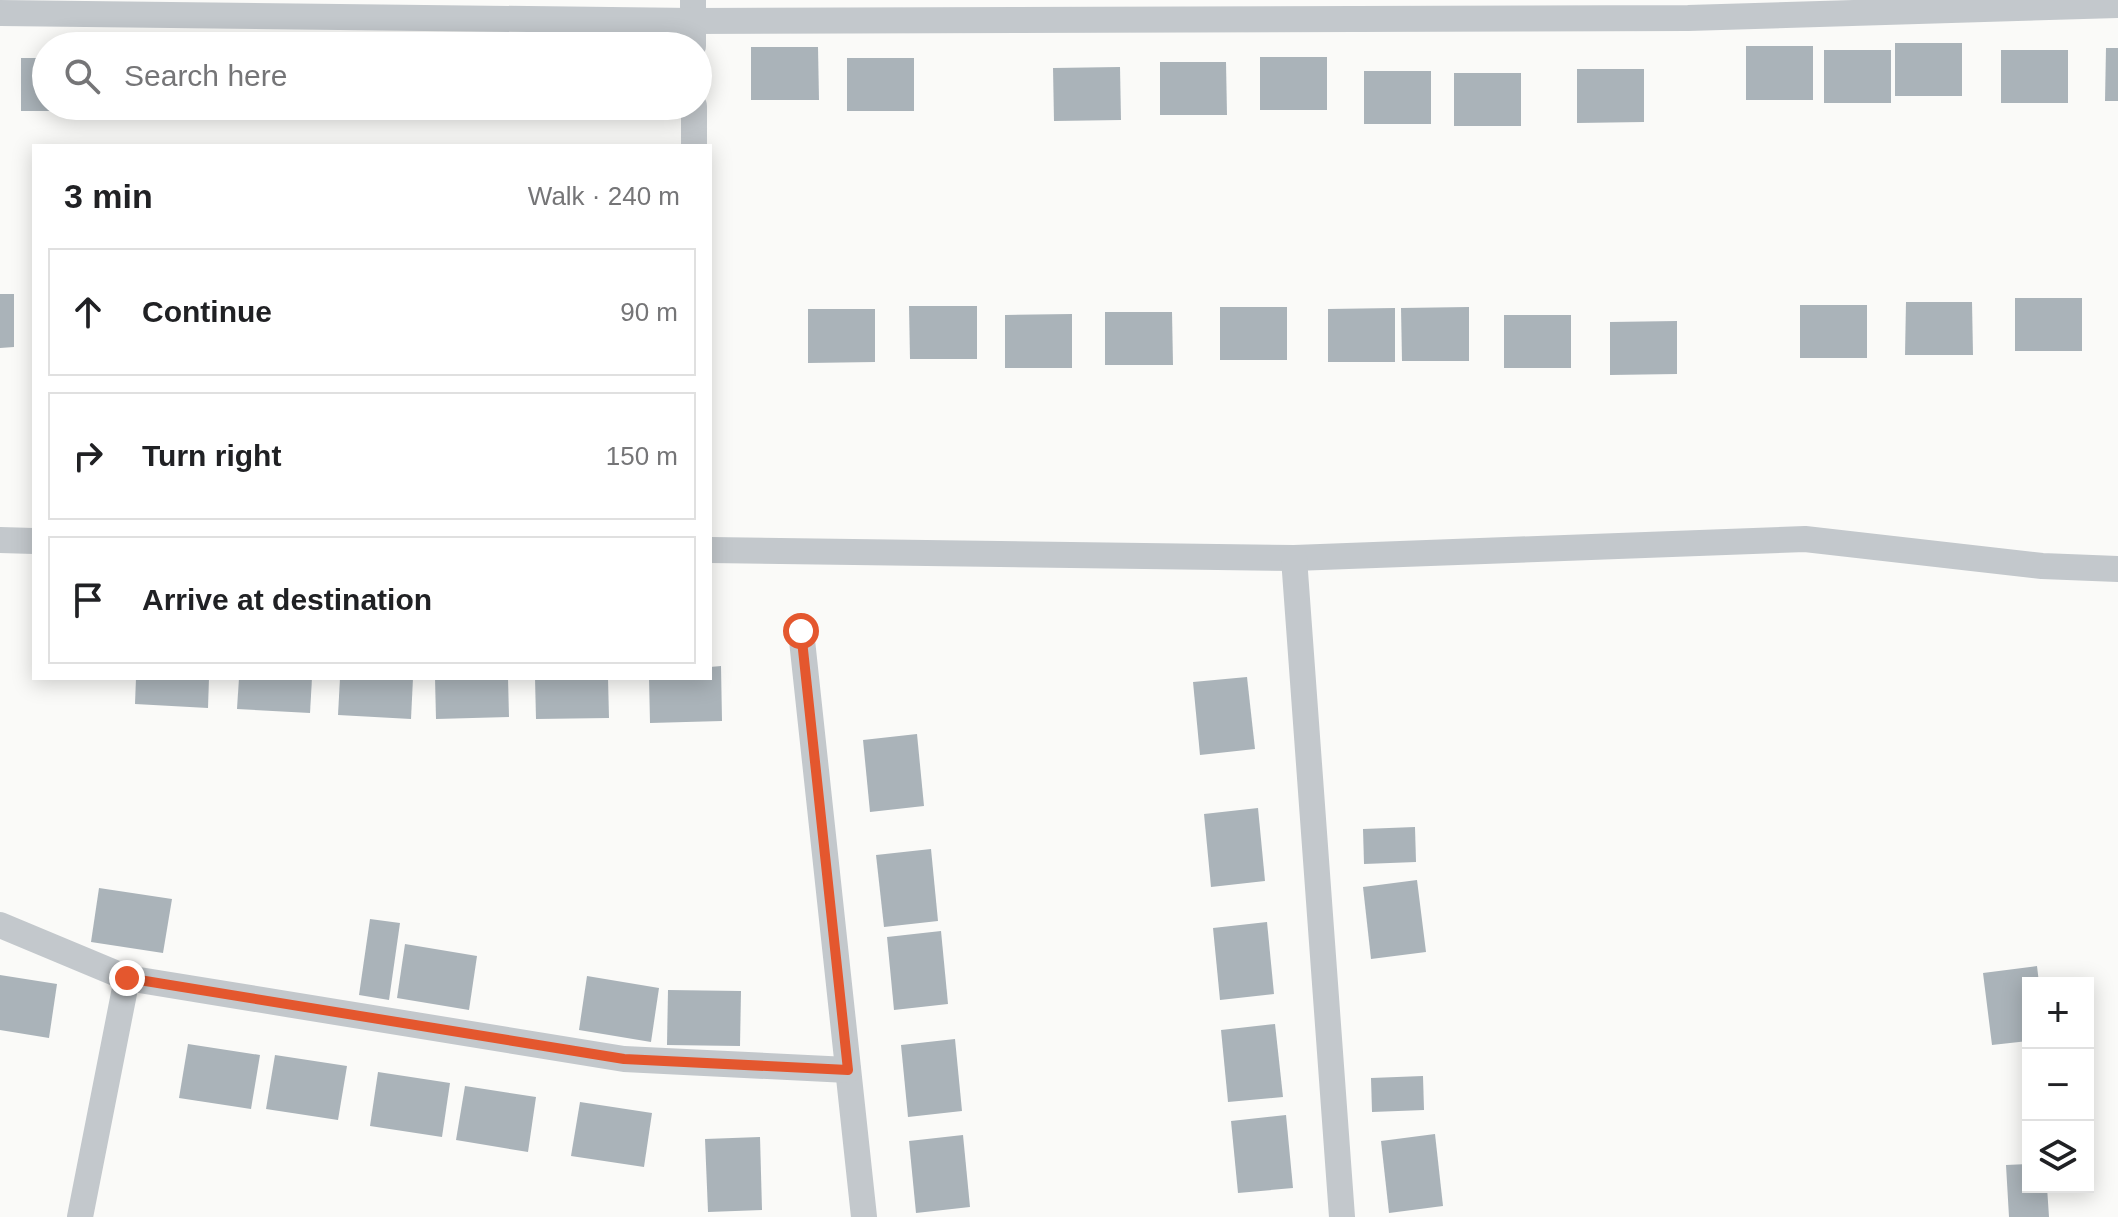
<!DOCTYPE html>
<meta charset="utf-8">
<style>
body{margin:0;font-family:Arial,sans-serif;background:#f2f2f2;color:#202124}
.controls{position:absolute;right:24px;bottom:24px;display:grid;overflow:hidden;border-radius:0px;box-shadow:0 4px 20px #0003}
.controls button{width:72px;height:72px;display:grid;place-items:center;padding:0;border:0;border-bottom:2px solid #e0e0e0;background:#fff;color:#202124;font:40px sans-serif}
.stop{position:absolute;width:24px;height:24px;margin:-18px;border:6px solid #e4572e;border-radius:50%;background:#fff}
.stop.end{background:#e4572e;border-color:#fff;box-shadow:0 2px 8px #0008}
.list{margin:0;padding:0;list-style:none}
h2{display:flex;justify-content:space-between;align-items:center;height:104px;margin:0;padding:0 32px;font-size:34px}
h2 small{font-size:26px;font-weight:400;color:#757577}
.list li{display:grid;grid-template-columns:52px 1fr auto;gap:24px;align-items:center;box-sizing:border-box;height:128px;margin:0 16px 16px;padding:0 16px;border:2px solid #e0e0e0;border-radius:0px}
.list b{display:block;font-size:30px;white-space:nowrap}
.list em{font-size:26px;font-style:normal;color:#757577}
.icon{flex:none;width:44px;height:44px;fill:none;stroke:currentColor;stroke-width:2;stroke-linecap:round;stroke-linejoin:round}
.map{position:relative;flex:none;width:2118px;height:1217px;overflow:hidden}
.search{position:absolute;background:#fff;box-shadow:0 4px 20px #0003;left:32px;top:32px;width:680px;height:88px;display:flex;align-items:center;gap:20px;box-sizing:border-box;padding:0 28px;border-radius:44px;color:#757577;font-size:30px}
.panel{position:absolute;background:#fff;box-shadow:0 4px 20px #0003;left:32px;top:144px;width:680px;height:536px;border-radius:0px}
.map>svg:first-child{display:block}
.building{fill:#aab3b9}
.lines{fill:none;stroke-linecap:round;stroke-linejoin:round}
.minor{stroke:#c3c8cc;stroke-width:26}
.route{stroke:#e4572e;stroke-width:10}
</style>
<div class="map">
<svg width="2118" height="1217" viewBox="0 0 2118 1217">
<rect width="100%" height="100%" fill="#fafaf8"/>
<g class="building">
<rect x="1895" y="43" width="67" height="53"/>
<rect x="1746" y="46" width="67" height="54"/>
<polygon points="751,47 818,47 819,100 751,100"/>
<polygon points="2106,48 2118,48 2118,101 2105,101"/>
<rect x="1824" y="50" width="67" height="53"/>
<rect x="2001" y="50" width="67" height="53"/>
<rect x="1260" y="57" width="67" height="53"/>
<polygon points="21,58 46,58 46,106 88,106 88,111 21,111"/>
<rect x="847" y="58" width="67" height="53"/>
<polygon points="1160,62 1226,62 1227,115 1160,115"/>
<polygon points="1120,67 1121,120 1054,121 1053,68"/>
<polygon points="1577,69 1644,69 1644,122 1577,123"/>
<rect x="1364" y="71" width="67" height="53"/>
<rect x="1454" y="73" width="67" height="53"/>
<rect x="123" y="106" width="67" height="4"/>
<rect x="217" y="106" width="68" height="7"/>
<rect x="317" y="106" width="66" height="5"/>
<polygon points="0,294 14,294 14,347 0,348"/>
<rect x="2015" y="298" width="67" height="53"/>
<polygon points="1906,302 1972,302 1973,355 1905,355"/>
<rect x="1800" y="305" width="67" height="53"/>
<polygon points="909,306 977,306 977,359 910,359"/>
<rect x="1220" y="307" width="67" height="53"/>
<polygon points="1469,307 1469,361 1402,361 1401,308"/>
<polygon points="1395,308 1395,362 1328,362 1328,309"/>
<polygon points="808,309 875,309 875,362 808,363"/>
<polygon points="1105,312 1172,312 1173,365 1105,365"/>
<polygon points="1072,314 1072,368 1005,368 1005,315"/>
<rect x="1504" y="315" width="67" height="53"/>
<polygon points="1677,321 1677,374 1610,375 1610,322"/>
<polygon points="721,666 722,721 650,723 649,678 710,678 710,667"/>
<polygon points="1247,677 1255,749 1200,755 1193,682"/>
<polygon points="136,678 209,678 208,708 135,704"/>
<polygon points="239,678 312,678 310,713 237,709"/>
<polygon points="340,678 413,678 411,719 338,715"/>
<polygon points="435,678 508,678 509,717 436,719"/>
<polygon points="535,678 608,678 609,718 536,719"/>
<polygon points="917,734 924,806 870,812 863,740"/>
<polygon points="1258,808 1265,881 1211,887 1204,814"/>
<polygon points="1415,827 1416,862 1364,864 1363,829"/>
<polygon points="931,849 938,921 884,927 876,855"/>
<polygon points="1417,880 1426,952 1371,959 1363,887"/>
<polygon points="99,888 172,899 163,953 91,942"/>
<polygon points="370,919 400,923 389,1000 359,995"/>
<polygon points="1267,922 1274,994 1220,1000 1213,928"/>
<polygon points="941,931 948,1004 894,1010 887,937"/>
<polygon points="405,944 477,956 469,1010 397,998"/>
<polygon points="2037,966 2039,983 2028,983 2028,1041 1992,1045 1983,973"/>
<polygon points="0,975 57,984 49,1038 0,1030"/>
<polygon points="587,976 659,988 651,1042 579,1030"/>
<polygon points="668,990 741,991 740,1046 667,1045"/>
<polygon points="1275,1024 1283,1097 1228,1102 1221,1030"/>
<polygon points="955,1039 962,1111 908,1117 901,1045"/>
<polygon points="188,1044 260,1055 251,1109 179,1098"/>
<polygon points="275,1055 347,1066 338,1120 266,1109"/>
<polygon points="378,1072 450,1083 442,1137 370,1126"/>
<polygon points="1423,1076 1424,1110 1372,1112 1371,1078"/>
<polygon points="465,1086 536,1097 528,1152 456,1140"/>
<polygon points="580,1102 652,1113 644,1167 571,1156"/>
<polygon points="1286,1115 1293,1188 1238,1193 1231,1121"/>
<polygon points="1435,1134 1443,1206 1389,1213 1381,1141"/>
<polygon points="963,1135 970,1207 916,1213 909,1141"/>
<polygon points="760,1137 762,1210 708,1212 705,1139"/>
<polygon points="2028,1164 2028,1187 2047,1187 2049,1217 2009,1217 2006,1165"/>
</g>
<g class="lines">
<g class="minor">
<polyline points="693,0 693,46"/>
<polyline points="0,13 693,21 1688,18 2118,5"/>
<polyline points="694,106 694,146"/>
<polyline points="0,540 34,541"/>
<polyline points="710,550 1294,558 1805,539 2042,566 2118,569"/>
<polyline points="1294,558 1342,1217"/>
<polyline points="801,631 864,1217"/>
<polyline points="0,925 127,978 624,1059 848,1070"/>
<polyline points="80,1217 127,978"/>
</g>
</g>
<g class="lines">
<polyline class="route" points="127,978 624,1059 848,1070 801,631"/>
</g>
</svg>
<div class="controls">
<button>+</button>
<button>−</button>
<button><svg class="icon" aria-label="layers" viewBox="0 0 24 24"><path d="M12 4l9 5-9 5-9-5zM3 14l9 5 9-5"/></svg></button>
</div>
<div class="stop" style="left:801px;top:631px"></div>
<div class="stop end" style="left:127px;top:978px"></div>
<div class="search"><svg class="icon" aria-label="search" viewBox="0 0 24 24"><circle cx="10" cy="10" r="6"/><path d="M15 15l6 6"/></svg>Search here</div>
<section class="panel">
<h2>3 min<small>Walk · 240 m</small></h2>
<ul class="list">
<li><svg class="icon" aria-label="ahead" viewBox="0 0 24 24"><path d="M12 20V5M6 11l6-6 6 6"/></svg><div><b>Continue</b></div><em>90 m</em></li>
<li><svg class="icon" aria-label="right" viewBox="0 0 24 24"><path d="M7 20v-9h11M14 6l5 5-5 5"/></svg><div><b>Turn right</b></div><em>150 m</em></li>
<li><svg class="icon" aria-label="arrive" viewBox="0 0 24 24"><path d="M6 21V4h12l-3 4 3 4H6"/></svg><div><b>Arrive at destination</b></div></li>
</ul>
</section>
</div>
